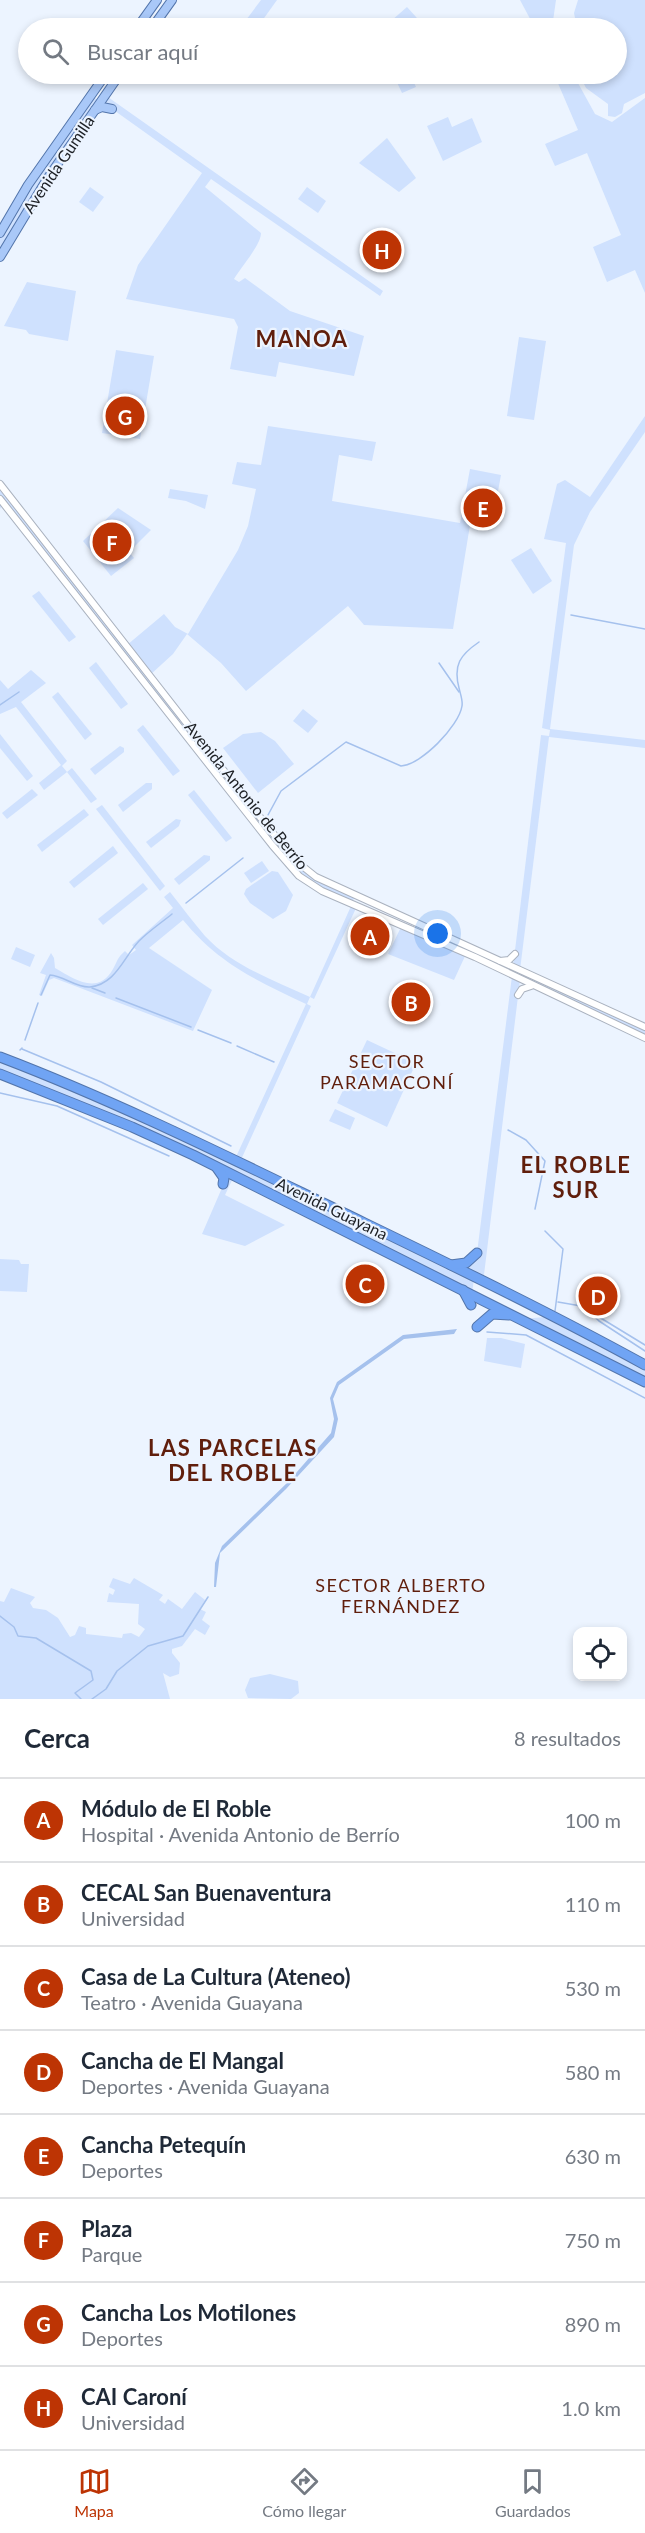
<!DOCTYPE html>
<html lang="es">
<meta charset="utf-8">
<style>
body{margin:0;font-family:Lato,sans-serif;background:#f2f2f3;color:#1f2937}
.controls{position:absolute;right:18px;bottom:18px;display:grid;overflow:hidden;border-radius:12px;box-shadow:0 3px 9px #0003}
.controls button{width:54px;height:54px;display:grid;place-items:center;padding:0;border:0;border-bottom:2px solid #e0e1e3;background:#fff;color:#1f2937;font:30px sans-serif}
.you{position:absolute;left:438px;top:934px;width:21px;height:21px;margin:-15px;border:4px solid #fff;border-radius:50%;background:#1a73e8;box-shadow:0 0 0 9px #1a73e833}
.badge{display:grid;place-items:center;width:39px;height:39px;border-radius:50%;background:#bd3404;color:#fff;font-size:20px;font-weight:700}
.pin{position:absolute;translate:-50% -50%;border:3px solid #fff;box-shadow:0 2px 6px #0006}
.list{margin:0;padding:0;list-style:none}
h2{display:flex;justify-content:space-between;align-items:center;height:78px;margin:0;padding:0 24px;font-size:26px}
h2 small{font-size:20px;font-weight:400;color:#747a83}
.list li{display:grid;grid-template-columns:39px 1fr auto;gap:18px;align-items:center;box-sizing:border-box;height:84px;padding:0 24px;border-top:2px solid #e0e1e3}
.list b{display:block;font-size:22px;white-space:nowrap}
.list p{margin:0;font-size:20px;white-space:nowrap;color:#747a83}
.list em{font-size:20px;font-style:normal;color:#747a83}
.icon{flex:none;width:33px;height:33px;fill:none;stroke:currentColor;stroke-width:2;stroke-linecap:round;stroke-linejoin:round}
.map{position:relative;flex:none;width:645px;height:1699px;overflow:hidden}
.search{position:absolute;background:#fff;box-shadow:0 3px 9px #0003;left:18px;right:18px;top:18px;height:66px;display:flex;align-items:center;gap:15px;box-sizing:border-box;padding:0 21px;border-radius:33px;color:#747a83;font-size:22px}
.sheet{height:750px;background:#fff}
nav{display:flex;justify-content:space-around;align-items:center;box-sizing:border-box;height:84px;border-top:2px solid #e0e1e3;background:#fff;font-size:16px;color:#747a83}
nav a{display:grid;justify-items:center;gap:3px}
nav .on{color:#bd3404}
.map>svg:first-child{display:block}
.green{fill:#cfe1fe}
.water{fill:#a5c1ed}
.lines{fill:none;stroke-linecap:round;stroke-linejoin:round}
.stream{stroke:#a5c1ed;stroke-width:1.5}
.minor-casing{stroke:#aab2bf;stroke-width:8}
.major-casing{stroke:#5375ab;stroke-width:10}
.highway-casing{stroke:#5375ab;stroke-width:11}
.minor{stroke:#fff;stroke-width:6}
.major{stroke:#a9c8f8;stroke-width:8}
.highway{stroke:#70a4f4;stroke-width:9}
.labels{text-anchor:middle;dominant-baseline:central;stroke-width:4.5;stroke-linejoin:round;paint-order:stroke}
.street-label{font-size:16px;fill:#1c1f24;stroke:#ecf4ff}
.neighbourhood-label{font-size:18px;letter-spacing:1.5px;fill:#601e0c;stroke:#ecf4ff}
.district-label{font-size:22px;font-weight:bold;letter-spacing:1.5px;fill:#601e0c;stroke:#ecf4ff}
</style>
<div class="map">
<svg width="645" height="1699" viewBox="0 0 645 1699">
<rect width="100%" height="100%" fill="#ecf4ff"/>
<g class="green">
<polygon points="261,0 277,0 257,28 240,28"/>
<polygon points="520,0 556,0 552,28 535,28"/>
<polygon points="578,0 645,0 645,93 624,104 622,113 615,117 608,116 608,104 586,88 579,74 616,74 616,28 577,28 574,13"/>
<polygon points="407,7 426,28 383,28"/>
<polygon points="393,74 410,74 416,87 402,93"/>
<polygon points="554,74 573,74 595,114 612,122 645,98 645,293 635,270 607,282 593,247 621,235 587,153 555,166 545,144 578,130"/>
<polygon points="91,95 100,102 0,256 0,236 23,196"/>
<path d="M 105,95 L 383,291 L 380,296 L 211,179 L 205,187 L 261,233 C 261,245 241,267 234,279 L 239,282 L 245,278 L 290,311 L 364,336 L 354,376 L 279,362 L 276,377 L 230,369 L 238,327 L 234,319 L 126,299 L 138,265 L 202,173 L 101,101 Z"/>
<polygon points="448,117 452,127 472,118 482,142 443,161 427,126"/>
<polygon points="387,138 416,178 399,192 359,163"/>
<polygon points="90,187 104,197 93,212 79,202"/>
<polygon points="307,187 326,201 318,213 298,199"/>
<polygon points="27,282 76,291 68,341 29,334 26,330 4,326"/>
<polygon points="519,337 546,341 534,420 507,416"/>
<polygon points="116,350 154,356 140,439 102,433"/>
<polygon points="645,416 645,432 590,512 574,545 550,729 645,740 645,748 549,737 520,970 513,967 541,735 549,736 550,730 542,728 566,543 544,539 557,484 565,480 590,497"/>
<path d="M 268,426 L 376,442 L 372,461 L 339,455 L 332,501 L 460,523 L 470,469 L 501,475 L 491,529 L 470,525 L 453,629 L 364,625 L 348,606 L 246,691 L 221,663 L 187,634 L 173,654 L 150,675 L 307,871 L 355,896 L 352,903 L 357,906 L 314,999 L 310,997 L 307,1004 L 311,1006 L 240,1162 L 456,1266 L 477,1253 L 512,976 L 519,979 L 521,971 L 645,1027 L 645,1038 L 520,980 L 483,1283 L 474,1278 L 472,1294 L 234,1176 L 225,1195 L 285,1225 L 245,1246 L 202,1234 L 228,1174 L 0,1074 L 0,1057 L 235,1159 L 306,1004 C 256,980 219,964 183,920 L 149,948 L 212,990 L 193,1031 L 54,978 L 49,980 L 42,996 L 39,995 L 46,975 L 40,973 L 51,953 L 54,958 L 55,968 C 74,979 98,996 113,969 C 118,960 117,958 125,951 L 129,955 L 136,950 L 132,945 L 173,908 L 164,897 L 170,892 C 182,907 193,922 205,936 C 233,966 273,980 310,997 L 352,904 L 299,876 L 3,503 L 0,509 L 0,484 L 127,645 L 164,614 L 175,627 L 188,634 L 238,550 L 248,526 L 256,489 L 232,484 L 237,462 L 261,465 Z"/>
<polygon points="170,489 208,495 205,509 186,501 168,498"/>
<polygon points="118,508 151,530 129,552 134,558 111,576 83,541"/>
<polygon points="531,548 552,581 533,594 511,560"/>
<polygon points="39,591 76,637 69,642 32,596"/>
<polygon points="96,662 128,704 121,709 89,668"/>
<polygon points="31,670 46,683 21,702 67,761 62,766 67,772 72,768 97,799 91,803 67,772 44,790 39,783 61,765 16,707 0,714 0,680 8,689"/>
<polygon points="58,692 92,734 85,740 52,697"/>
<polygon points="303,709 318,721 308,733 293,721"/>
<polygon points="143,725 180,771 173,776 137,730"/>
<polygon points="261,732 275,741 294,764 258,793 223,748 243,734"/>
<polygon points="0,734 33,776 27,781 0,748"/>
<polygon points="120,746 124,748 124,752 95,775 90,769"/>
<polygon points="146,783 152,783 152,789 123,812 118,805"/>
<polygon points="32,789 38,795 7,819 2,813"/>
<polygon points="194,790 232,838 226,842 188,795"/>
<polygon points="102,805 165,886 160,891 96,809"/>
<polygon points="84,809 89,815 42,852 37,845"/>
<polygon points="176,819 181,820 179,826 151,848 146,842"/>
<polygon points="113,846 118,853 74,888 69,882"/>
<polygon points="204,855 210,856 210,860 179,885 174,879"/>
<polygon points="262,861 269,871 251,883 244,873"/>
<polygon points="272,871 278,872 293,895 286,911 273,919 250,903 244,894 246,889"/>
<polygon points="143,883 148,889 103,925 98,919"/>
<polygon points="402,925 466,954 454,980 388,954"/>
<polygon points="16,947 35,955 30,967 11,959"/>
<polygon points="367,1040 416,1063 387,1127 337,1103"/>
<polygon points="335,1109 355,1118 350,1130 329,1121"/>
<polygon points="0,1259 19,1260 21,1264 29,1264 27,1292 0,1291"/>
<polygon points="596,1285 610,1299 601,1308 587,1293"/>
<polygon points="544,1317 645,1370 645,1380 524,1319"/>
<polygon points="487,1338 501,1338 525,1344 521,1368 484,1361"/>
<polygon points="113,1578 130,1584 134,1578 163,1595 159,1600 165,1604 168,1599 182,1609 195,1592 205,1600 200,1609 206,1612 202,1620 210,1626 205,1635 195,1629 182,1646 172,1649 172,1653 180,1663 179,1674 170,1677 163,1673 170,1699 0,1699 0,1601 4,1602 11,1588 35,1597 30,1603 33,1608 46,1610 58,1618 70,1637 75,1635 79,1626 86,1628 86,1634 122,1638 123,1634 131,1633 139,1637 145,1629 138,1624 139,1604 107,1602 109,1593 113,1595 115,1590 109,1587"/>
<polygon points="270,1674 298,1681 299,1693 291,1699 248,1698 245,1690 250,1678"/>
</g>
<polygon class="water" points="457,1329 454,1334 404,1339 339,1385 333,1399 338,1419 334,1437 286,1489 220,1553 216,1587 214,1587 215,1563 222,1546 289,1481 331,1433 334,1419 330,1398 337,1382 403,1335"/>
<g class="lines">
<g class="stream">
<polyline points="571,615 645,629"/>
<polyline points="439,663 459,692"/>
<polyline points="0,705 19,692"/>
<path d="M 268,815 L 281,791 L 346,742 L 401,766 C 421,765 459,726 462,706 C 463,700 460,693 459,688 C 453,665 460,655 479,642"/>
<polyline points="186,903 243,858"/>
<polyline points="92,988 105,993"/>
<path d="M 41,995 L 50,975 C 64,976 76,988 90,987 C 116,984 123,958 139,941 C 149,931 161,923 172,914"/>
<polyline points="116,998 191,1027"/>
<polyline points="198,1030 231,1043"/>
<polyline points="25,1040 38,1003"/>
<polyline points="237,1046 274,1062"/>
<polyline points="22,1049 101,1082 231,1146"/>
<polyline points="20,1050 22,1048"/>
<polyline points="0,1093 57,1106 169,1156"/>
<polyline points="508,1130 526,1140 545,1161 535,1209"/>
<polyline points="545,1231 563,1249 555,1311"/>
<polyline points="558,1302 581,1306 645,1345"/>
<polyline points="590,1312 599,1321 645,1351"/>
<polyline points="487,1332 526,1335 645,1398"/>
<polyline points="0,1616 14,1627 18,1636 36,1638 91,1671 93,1680 75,1693 81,1699"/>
<polyline points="92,1699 106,1689 117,1671 148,1646 183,1636 208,1597"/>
</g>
<defs>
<g id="minor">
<polyline points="0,484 267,826 296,861 316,877 645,1027"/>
<polyline points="0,499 272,845 299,876 322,891 475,957 645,1038"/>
<polyline points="500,961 509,960 515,954"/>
<polyline points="518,995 522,989 531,986"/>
</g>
<g id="major">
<polyline points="137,28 157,0"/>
<polyline points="152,28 172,0"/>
<polyline points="95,110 102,107 112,109"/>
<polyline points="0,233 28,185 106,74"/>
<polyline points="0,257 47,179 120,74"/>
</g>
<g id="highway">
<path d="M 0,1057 C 118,1102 230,1158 344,1213 C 445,1262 547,1311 645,1365"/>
<polyline points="0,1074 132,1127 193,1155 645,1382"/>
<polyline points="217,1168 224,1178 223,1184"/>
<polyline points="451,1265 466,1263 477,1253"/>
<polyline points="463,1290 471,1305"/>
<polyline points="477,1327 492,1314 509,1315"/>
</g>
</defs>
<use href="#minor" class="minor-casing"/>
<use href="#major" class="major-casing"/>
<use href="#highway" class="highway-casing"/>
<use href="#minor" class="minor"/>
<use href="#major" class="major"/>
<use href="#highway" class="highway"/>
</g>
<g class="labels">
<g class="street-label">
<text transform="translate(58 164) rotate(-56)">Avenida Gumilla</text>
<text transform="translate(247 795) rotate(51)">Avenida Antonio de Berrío</text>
<text transform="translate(332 1208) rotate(26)">Avenida Guayana</text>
</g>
<g class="neighbourhood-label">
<text x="387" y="1061">SECTOR<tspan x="387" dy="21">PARAMACONÍ</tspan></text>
<text x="401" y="1585">SECTOR ALBERTO<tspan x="401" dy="21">FERNÁNDEZ</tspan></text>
</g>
<g class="district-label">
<text x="302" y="338">MANOA</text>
<text x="576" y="1164">EL ROBLE<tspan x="576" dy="25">SUR</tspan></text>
<text x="233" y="1447">LAS PARCELAS<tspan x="233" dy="25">DEL ROBLE</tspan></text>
</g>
</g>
</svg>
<div class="controls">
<button><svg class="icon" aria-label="locate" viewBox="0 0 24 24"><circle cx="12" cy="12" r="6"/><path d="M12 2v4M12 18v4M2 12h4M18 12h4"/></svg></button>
</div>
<div class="you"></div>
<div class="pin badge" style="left:370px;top:936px">A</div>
<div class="pin badge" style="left:411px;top:1002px">B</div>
<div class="pin badge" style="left:365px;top:1284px">C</div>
<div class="pin badge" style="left:598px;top:1296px">D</div>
<div class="pin badge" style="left:483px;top:508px">E</div>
<div class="pin badge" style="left:112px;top:542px">F</div>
<div class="pin badge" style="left:125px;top:416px">G</div>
<div class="pin badge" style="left:382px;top:250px">H</div>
<div class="search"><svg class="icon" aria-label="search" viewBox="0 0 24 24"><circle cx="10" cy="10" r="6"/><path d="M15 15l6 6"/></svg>Buscar aquí</div>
</div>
<section class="sheet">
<h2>Cerca<small>8 resultados</small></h2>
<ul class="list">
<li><span class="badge">A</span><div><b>Módulo de El Roble</b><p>Hospital · Avenida Antonio de Berrío</p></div><em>100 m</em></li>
<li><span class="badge">B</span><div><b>CECAL San Buenaventura</b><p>Universidad</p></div><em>110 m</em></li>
<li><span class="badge">C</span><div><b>Casa de La Cultura (Ateneo)</b><p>Teatro · Avenida Guayana</p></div><em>530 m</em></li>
<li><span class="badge">D</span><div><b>Cancha de El Mangal</b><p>Deportes · Avenida Guayana</p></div><em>580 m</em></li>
<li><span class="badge">E</span><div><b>Cancha Petequín</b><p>Deportes</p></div><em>630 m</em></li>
<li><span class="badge">F</span><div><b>Plaza</b><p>Parque</p></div><em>750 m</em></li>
<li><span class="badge">G</span><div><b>Cancha Los Motilones</b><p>Deportes</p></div><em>890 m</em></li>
<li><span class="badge">H</span><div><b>CAI Caroní</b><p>Universidad</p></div><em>1.0 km</em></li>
</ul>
</section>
<nav>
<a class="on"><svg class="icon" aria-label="map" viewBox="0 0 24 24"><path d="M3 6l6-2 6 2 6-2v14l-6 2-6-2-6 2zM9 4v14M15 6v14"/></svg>Mapa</a>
<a><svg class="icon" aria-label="directions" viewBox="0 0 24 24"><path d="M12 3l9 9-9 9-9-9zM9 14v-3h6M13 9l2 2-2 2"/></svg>Cómo llegar</a>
<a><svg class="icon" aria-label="saved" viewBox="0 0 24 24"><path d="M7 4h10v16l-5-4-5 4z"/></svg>Guardados</a>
</nav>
